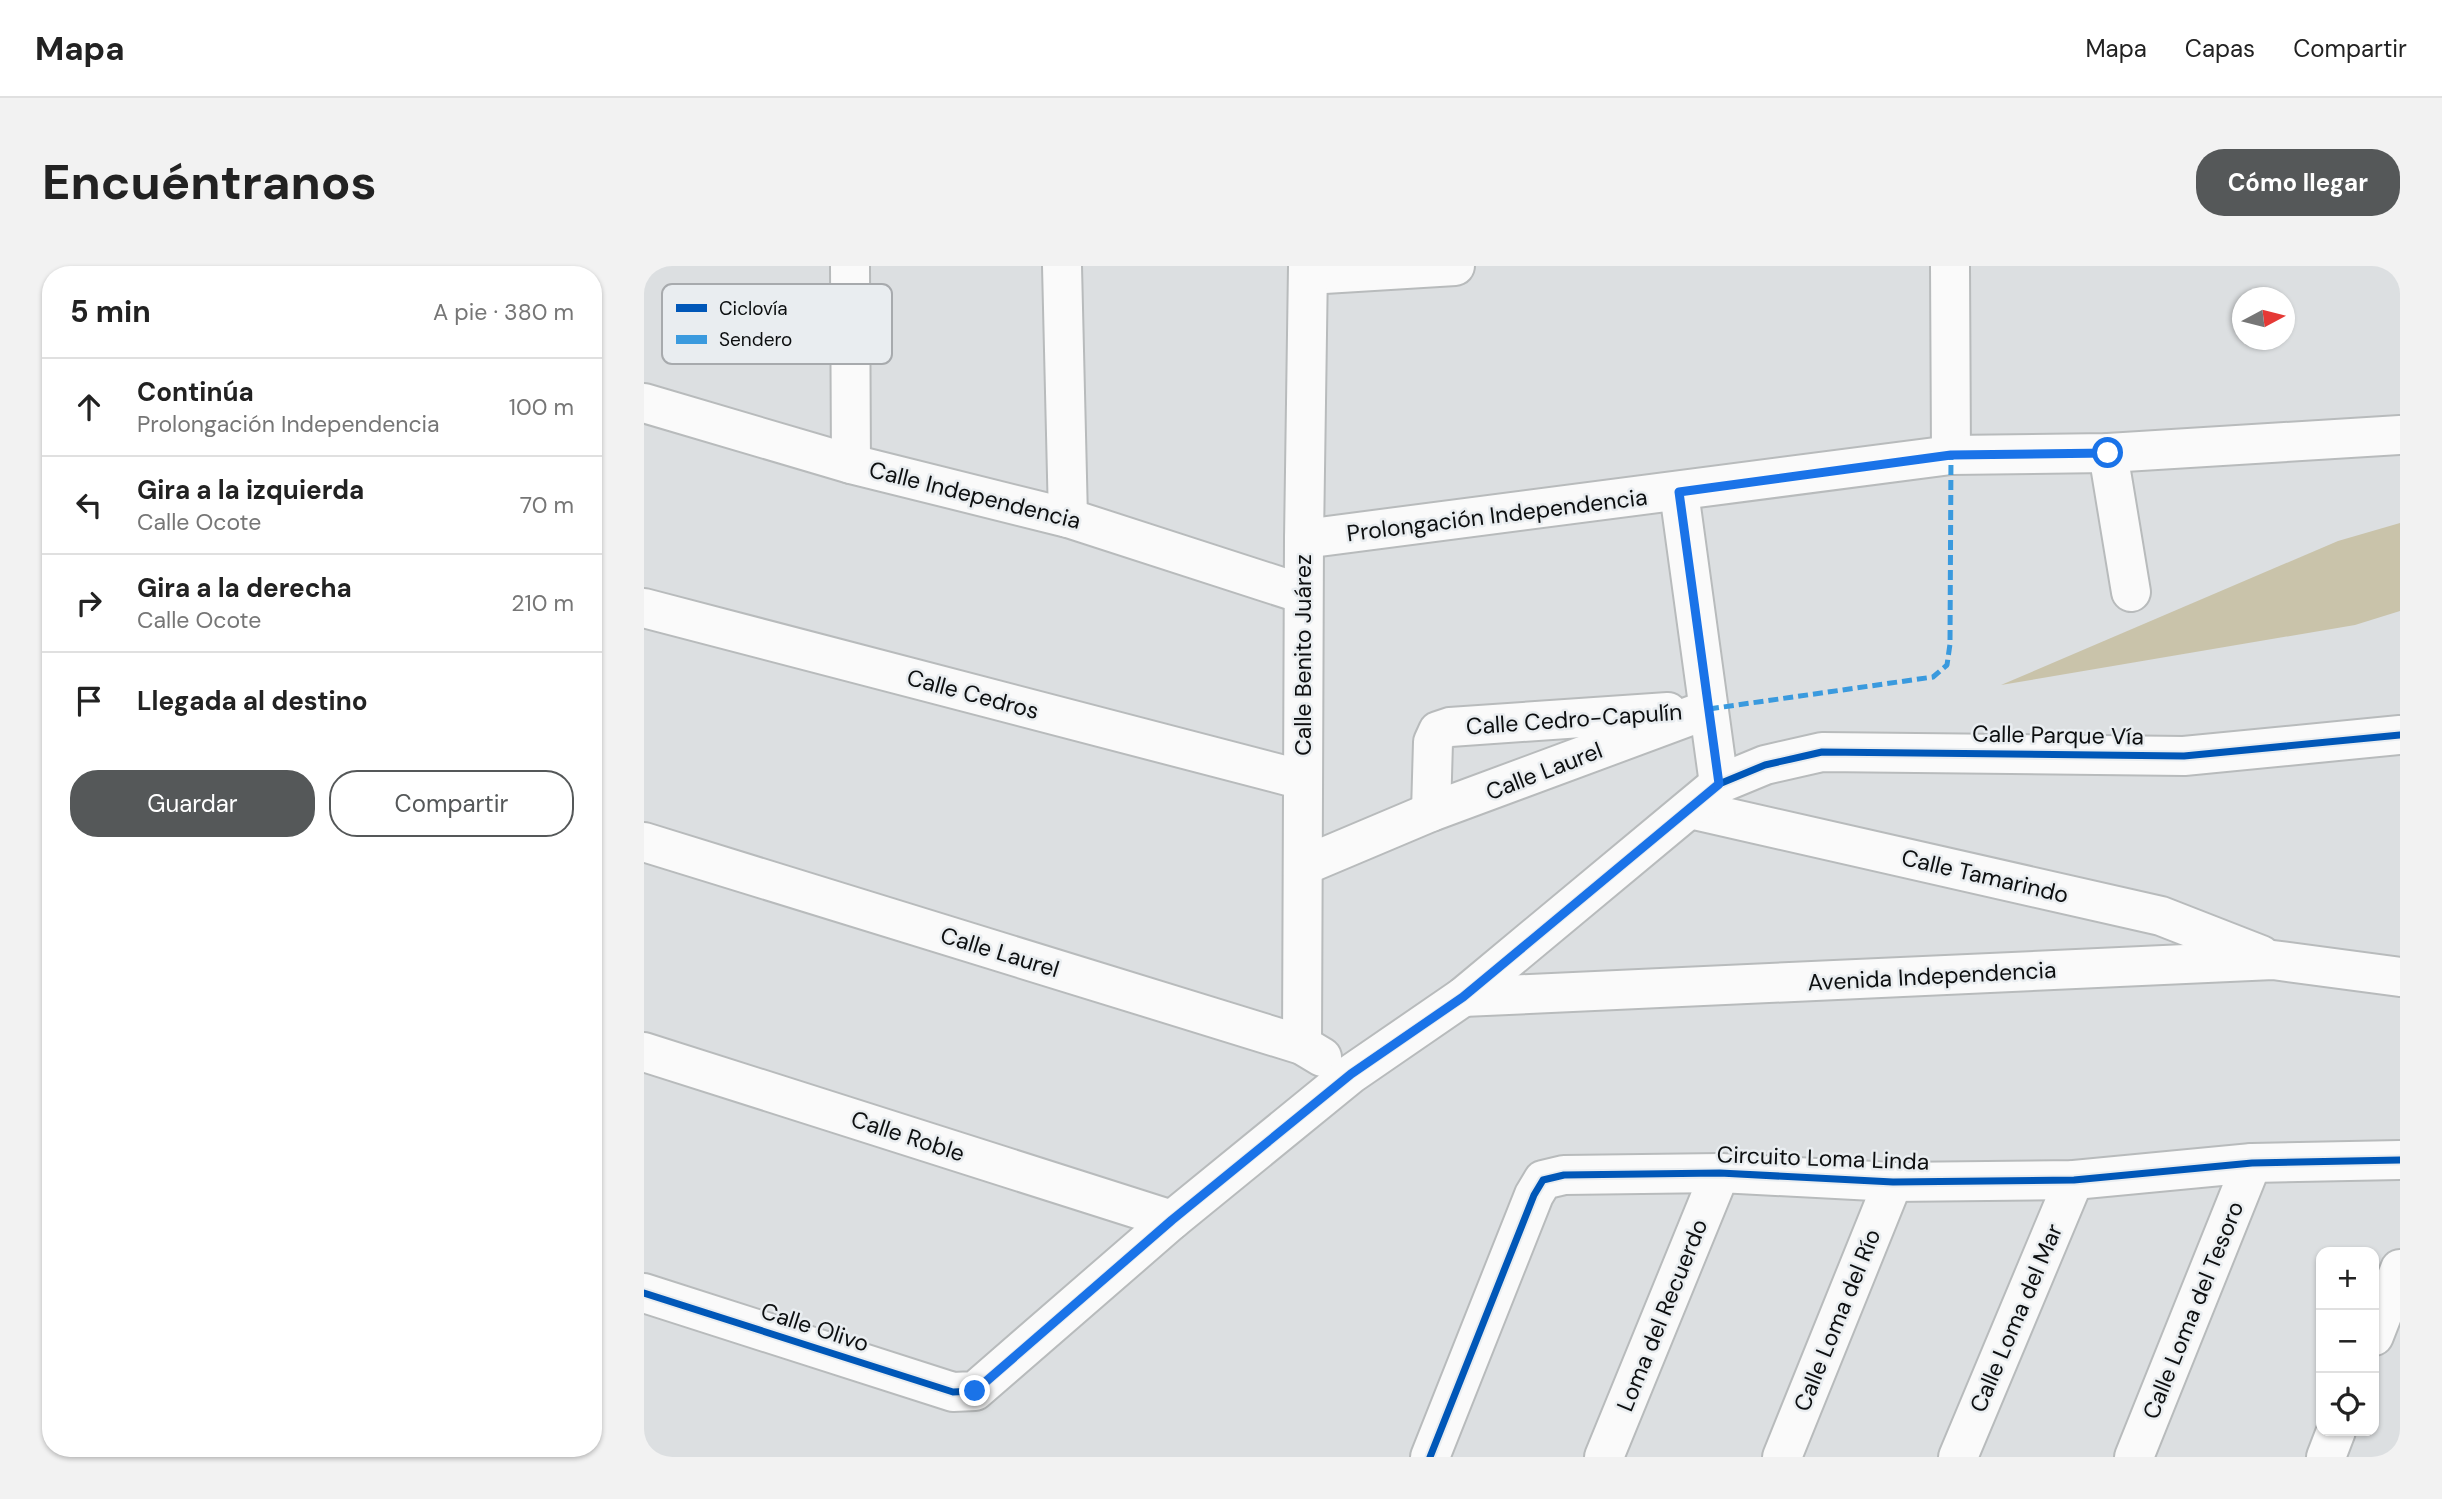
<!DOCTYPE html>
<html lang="es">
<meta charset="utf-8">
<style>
body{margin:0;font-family:"DM Sans",sans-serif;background:#f2f2f2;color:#222}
.controls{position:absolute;right:21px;bottom:21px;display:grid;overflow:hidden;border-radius:14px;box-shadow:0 2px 5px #0004}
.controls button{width:63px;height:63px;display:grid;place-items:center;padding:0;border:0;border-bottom:2px solid #e0e0e0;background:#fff;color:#222;font:35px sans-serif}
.compass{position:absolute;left:1588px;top:21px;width:63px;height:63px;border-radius:50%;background:#fff;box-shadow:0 2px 5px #0004;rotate:83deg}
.stop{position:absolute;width:21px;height:21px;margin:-16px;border:5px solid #1a73e8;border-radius:50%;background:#fff}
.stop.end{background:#1a73e8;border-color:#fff;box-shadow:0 2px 7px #0008}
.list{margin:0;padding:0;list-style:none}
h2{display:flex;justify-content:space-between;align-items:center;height:91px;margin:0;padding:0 28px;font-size:30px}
h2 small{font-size:23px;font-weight:400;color:#767676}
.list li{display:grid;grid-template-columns:46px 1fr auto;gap:21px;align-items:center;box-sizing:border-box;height:98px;padding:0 28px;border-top:2px solid #e0e0e0}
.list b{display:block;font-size:26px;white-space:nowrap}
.list p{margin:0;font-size:23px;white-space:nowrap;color:#767676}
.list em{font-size:23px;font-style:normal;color:#767676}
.actions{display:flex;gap:14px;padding:21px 28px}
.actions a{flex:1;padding:16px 0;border:2px solid #555859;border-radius:28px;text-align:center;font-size:24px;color:#555859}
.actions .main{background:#555859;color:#fff}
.icon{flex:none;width:38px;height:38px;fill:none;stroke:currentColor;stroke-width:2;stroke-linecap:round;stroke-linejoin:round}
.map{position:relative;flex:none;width:1756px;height:1191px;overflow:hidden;border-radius:28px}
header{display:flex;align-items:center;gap:42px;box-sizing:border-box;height:98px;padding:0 35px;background:#fff;border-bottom:2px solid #e0e0e0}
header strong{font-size:33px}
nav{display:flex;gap:38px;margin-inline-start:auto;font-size:24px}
.intro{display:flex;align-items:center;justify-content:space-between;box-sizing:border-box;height:168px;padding:0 42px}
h1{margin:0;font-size:49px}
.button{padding:18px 32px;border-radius:28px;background:#555859;color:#fff;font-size:24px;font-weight:700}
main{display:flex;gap:42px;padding:0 42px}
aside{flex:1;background:#fff;border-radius:28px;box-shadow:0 2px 5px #0004}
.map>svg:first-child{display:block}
.green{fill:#c9c3aa}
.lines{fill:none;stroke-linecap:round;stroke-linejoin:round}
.minor-casing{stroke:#b8bbbc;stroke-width:42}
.minor{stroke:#fafafa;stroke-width:38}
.quiet{stroke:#3a9ade;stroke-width:5;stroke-dasharray:10 5;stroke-linecap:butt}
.cycleway-casing{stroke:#e9edf0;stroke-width:11}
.cycleway{stroke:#0057b8;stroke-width:7}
.route{stroke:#1a73e8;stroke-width:9}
.labels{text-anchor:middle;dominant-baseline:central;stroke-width:5;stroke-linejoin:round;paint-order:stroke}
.street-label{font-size:23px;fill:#0d0f10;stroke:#e9edf0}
.key{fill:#e9edf0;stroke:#a7aaad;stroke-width:2}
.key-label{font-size:19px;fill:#0d0f10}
</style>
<header>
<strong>Mapa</strong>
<nav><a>Mapa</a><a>Capas</a><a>Compartir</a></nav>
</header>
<div class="intro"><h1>Encuéntranos</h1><a class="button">Cómo llegar</a></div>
<main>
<aside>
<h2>5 min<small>A pie · 380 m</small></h2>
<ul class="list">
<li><svg class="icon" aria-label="ahead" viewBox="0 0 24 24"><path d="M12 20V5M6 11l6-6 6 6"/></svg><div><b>Continúa</b><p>Prolongación Independencia</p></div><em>100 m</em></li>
<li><svg class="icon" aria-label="left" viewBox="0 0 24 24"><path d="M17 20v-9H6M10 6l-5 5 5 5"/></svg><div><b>Gira a la izquierda</b><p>Calle Ocote</p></div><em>70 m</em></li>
<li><svg class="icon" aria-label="right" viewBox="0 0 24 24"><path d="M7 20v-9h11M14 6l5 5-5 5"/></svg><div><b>Gira a la derecha</b><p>Calle Ocote</p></div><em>210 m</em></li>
<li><svg class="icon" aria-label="arrive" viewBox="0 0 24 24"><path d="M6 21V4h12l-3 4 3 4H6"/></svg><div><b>Llegada al destino</b></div></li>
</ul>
<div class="actions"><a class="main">Guardar</a><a>Compartir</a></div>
</aside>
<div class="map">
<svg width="1756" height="1191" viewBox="0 0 1756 1191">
<rect width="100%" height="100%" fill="#dcdfe1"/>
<polygon class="green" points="1756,257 1756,345 1711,359 1357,419 1694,275"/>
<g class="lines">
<defs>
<g id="minor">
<polyline points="206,0 207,198"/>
<polyline points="418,0 424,252"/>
<polyline points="1306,0 1307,189"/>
<polyline points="664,9 811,0"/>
<polyline points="0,137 207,198 424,252 659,328"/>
<polyline points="1464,187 1487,326"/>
<polyline points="1035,226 1075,518"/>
<polyline points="660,273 1307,189 1464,187 1756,169"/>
<polyline points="0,342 659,514"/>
<polyline points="1046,543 1517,650 1617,689"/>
<polyline points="787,546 789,476 794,465 806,461 1024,446"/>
<polyline points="0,576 658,779 678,791"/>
<polyline points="659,600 787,546 1065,443"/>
<polyline points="819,731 1629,694 1756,711"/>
<polyline points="658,779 660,273 664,0"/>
<polyline points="0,786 528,954"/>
<polyline points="0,1027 309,1126 331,1125 528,954 707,808 819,731 1075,518 1121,499 1178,486 1540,490 1756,469"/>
<polyline points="1730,1070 1756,1003"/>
<polyline points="786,1191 890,929 899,914 920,909 1076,907 1249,916 1430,914 1608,897 1756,894"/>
<polyline points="960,1191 1076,907"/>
<polyline points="1138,1191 1249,916"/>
<polyline points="1314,1191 1430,914"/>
<polyline points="1490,1191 1608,897"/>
<polyline points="1682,1191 1692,1165"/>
</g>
</defs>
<use href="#minor" class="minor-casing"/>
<use href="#minor" class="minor"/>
<polyline class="quiet" points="1065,443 1289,411 1303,399 1306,378 1307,189"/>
<defs>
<g id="cycleway">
<polyline points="0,1027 309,1126 331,1125 528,954 707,808 819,731 1075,518 1121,499 1178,486 1540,490 1756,469"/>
<polyline points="786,1191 890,929 899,914 920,909 1076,907 1249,916 1430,914 1608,897 1756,894"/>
</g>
</defs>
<use href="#cycleway" class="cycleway-casing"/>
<use href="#cycleway" class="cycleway"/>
</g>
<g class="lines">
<polyline class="route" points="331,1125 528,954 707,808 819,731 1075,518 1035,226 1307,189 1464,187"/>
</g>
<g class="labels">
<g class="street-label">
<text transform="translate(331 229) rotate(14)">Calle Independencia</text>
<text transform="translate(853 249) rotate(-7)">Prolongación Independencia</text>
<text transform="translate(659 389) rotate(-90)">Calle Benito Juárez</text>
<text transform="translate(329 428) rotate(15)">Calle Cedros</text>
<text transform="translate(930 453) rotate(-4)">Calle Cedro-Capulín</text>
<text transform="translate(1414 469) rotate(1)">Calle Parque Vía</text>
<text transform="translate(900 505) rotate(-21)">Calle Laurel</text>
<text transform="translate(1341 610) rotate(13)">Calle Tamarindo</text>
<text transform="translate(356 686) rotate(17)">Calle Laurel</text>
<text transform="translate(1288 710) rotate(-3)">Avenida Independencia</text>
<text transform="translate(264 870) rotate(18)">Calle Roble</text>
<text transform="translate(1179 892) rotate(2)">Circuito Loma Linda</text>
<text transform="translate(1549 1044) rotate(-68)">Calle Loma del Tesoro</text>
<text transform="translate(1018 1049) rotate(-68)">Loma del Recuerdo</text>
<text transform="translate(1372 1052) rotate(-67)">Calle Loma del Mar</text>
<text transform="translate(1193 1054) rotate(-68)">Calle Loma del Río</text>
<text transform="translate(171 1061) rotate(18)">Calle Olivo</text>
</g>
</g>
<rect x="18" y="18" width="230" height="80" rx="10" class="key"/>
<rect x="32" y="38" width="31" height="8" fill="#0057b8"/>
<rect x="32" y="69" width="31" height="9" fill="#3a9ade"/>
<g class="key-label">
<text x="75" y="49">Ciclovía</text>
<text x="75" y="80">Sendero</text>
</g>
</svg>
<div class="controls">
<button>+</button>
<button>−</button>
<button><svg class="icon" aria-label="locate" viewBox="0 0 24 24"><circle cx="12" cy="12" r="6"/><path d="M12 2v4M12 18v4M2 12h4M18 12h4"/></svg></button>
</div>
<svg class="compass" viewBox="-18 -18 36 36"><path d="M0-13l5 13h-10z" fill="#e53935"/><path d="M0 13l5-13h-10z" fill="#767676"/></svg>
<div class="stop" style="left:1464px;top:187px"></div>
<div class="stop end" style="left:331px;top:1125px"></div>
</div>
</main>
